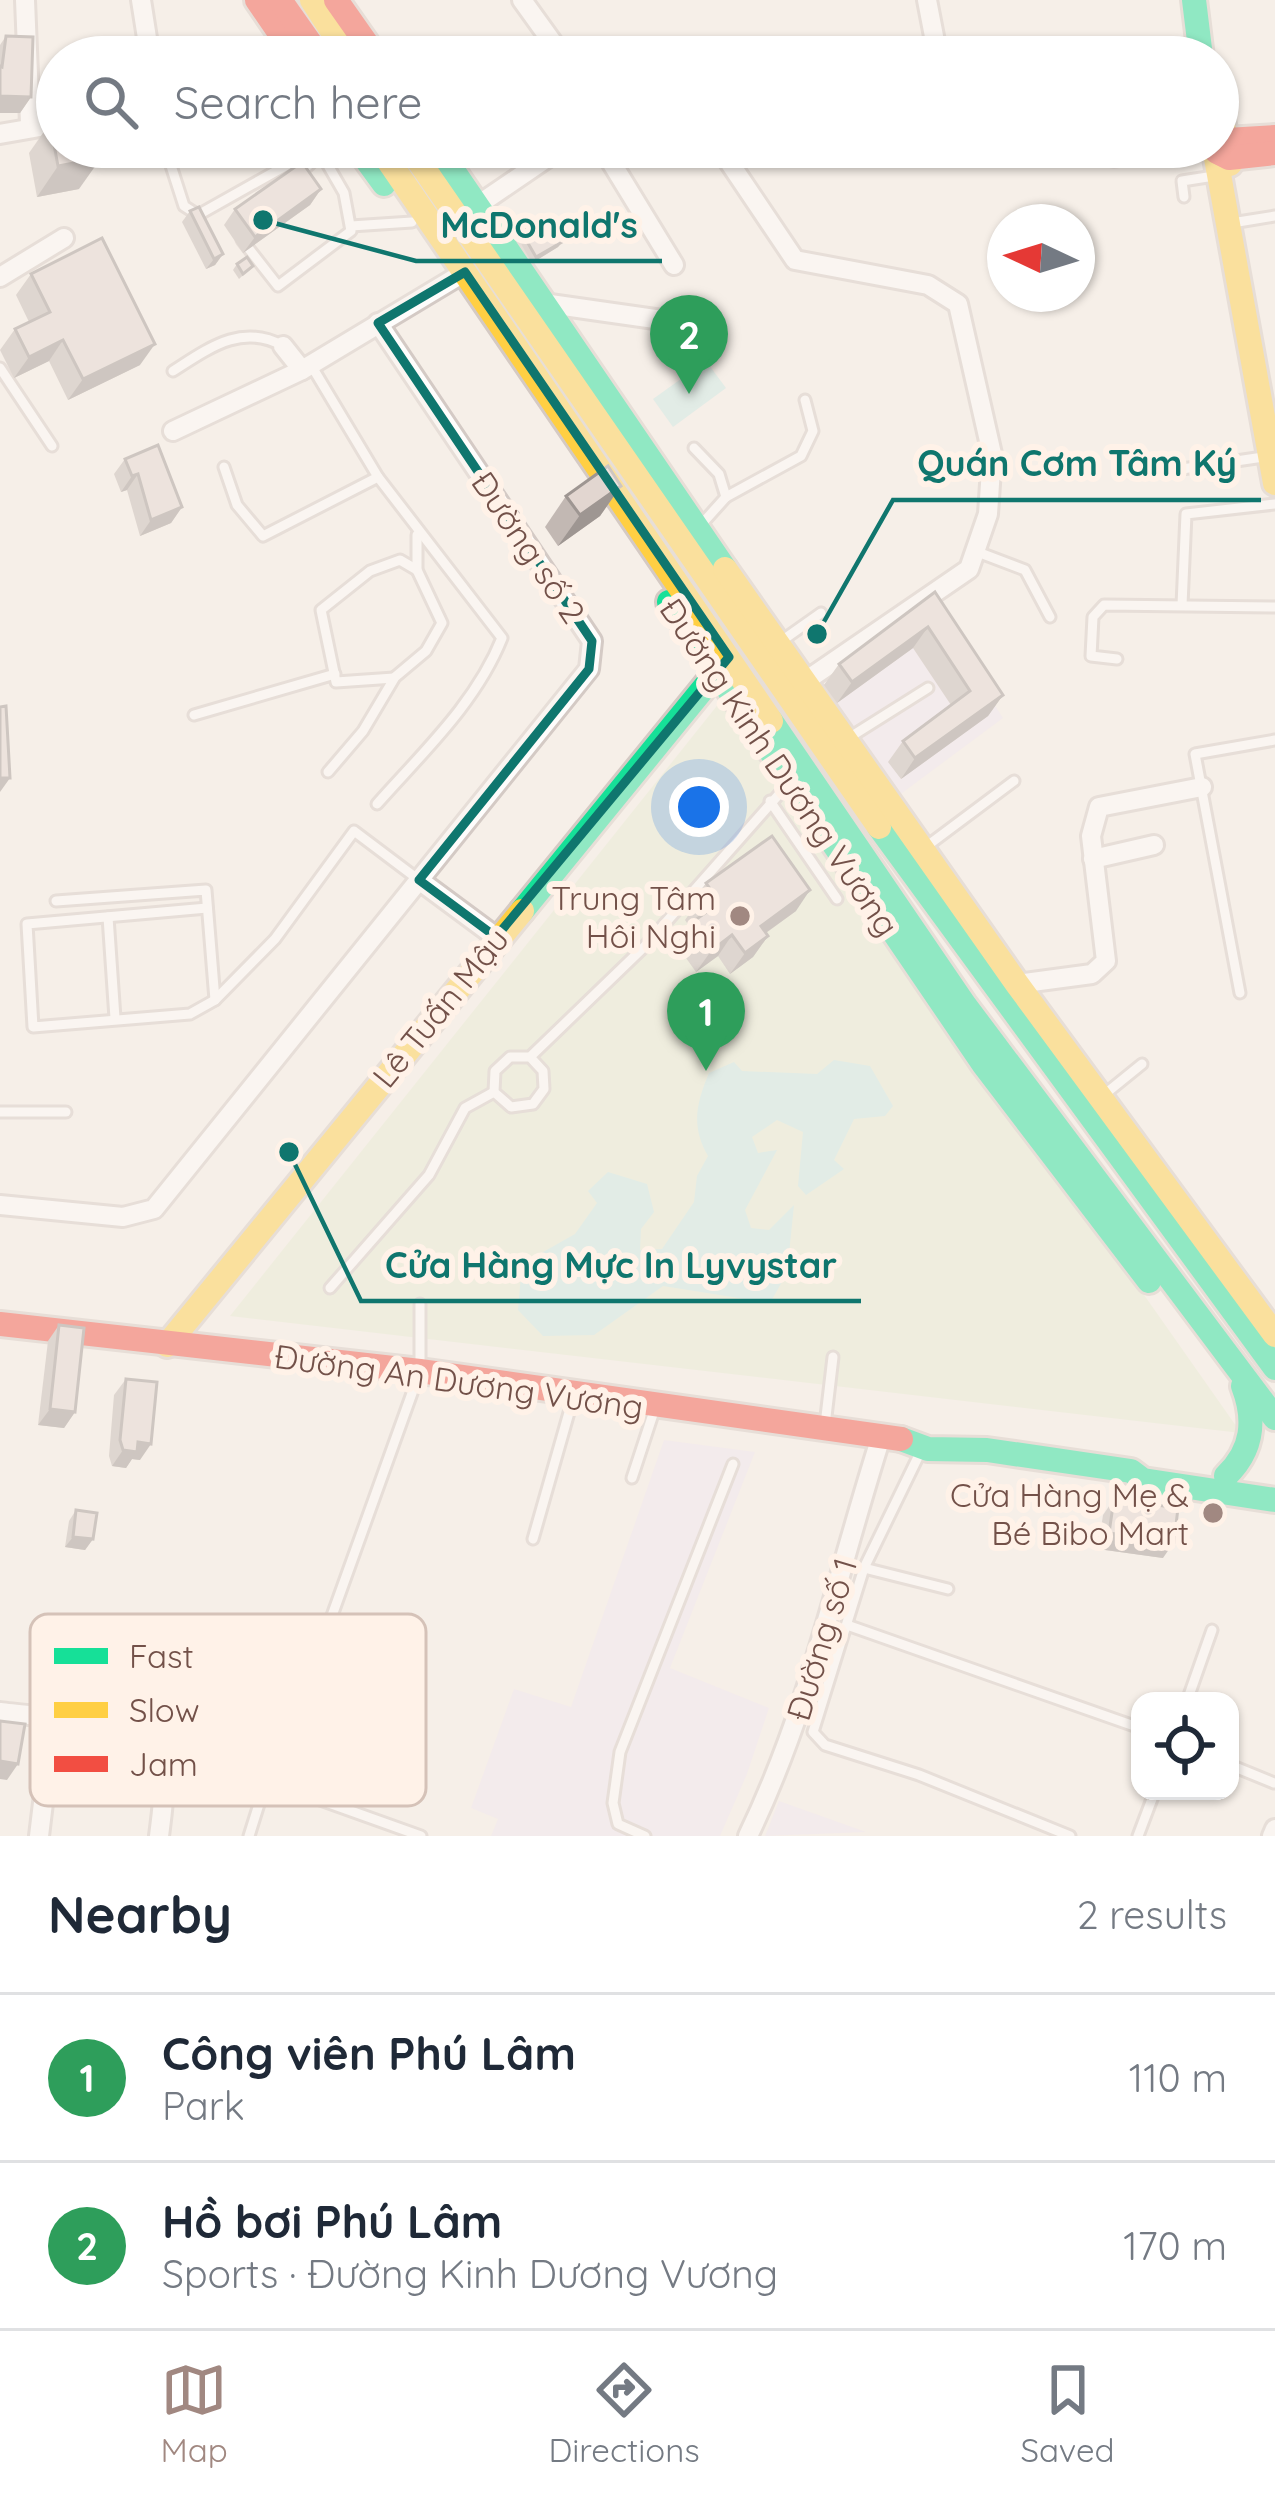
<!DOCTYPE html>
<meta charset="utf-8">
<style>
body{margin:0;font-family:Quicksand,sans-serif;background:#f2f2f3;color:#1f2937}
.controls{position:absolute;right:36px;bottom:36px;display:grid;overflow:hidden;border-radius:24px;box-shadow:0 3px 9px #0004}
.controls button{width:108px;height:108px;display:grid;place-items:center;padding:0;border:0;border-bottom:3px solid #e0e1e3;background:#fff;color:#1f2937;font:60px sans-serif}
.compass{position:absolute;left:987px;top:204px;width:108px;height:108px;border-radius:50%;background:#fff;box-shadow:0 3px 9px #0004;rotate:274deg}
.you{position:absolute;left:699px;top:807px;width:42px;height:42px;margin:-30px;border:9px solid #fff;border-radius:50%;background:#1a73e8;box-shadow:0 0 0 18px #1a73e833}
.badge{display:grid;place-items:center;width:78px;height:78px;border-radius:50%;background:#a18881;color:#fff;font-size:39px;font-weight:700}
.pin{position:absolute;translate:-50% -99px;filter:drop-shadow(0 3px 6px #0008)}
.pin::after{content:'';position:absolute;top:63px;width:42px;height:36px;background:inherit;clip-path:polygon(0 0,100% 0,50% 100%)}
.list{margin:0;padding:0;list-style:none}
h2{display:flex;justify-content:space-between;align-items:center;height:156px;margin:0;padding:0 48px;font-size:51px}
h2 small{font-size:39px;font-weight:400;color:#747a83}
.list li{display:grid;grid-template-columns:78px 1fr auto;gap:36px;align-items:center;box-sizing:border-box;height:168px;padding:0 48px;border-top:3px solid #e0e1e3}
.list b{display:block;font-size:45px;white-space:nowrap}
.list p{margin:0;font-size:39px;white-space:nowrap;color:#747a83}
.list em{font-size:39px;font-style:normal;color:#747a83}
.icon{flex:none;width:66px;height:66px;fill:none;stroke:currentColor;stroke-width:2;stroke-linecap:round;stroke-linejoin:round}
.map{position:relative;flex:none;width:1275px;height:1836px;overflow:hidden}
.search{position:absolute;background:#fff;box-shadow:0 3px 9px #0004;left:36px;right:36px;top:36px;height:132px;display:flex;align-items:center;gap:30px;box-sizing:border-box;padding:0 42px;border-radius:66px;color:#747a83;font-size:45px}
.sheet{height:492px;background:#fff}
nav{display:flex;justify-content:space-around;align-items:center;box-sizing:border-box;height:168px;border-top:3px solid #e0e1e3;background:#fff;font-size:33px;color:#747a83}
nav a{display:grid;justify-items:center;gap:6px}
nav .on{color:#a18881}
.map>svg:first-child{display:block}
.education{fill:#f0e6f1}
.green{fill:#e6ecd3}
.water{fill:#cae8e5}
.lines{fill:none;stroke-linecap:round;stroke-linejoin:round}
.lane-casing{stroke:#d4cac5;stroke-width:15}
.street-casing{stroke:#d4cac5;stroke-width:24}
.fast-casing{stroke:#d5cac4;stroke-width:30}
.slow-casing{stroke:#d5cac4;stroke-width:30}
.jam-casing{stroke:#d5cac4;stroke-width:30}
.lane{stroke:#fefdfc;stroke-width:9}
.street{stroke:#fefdfc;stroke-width:18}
.fast{stroke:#16e098;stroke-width:24}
.slow{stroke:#ffcf43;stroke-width:24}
.jam{stroke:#f24e42;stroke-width:24}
.wall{fill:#c2b8b3}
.shaded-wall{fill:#9e9692}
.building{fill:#e2d6d0;stroke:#9e9692;stroke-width:3}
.marked{fill:none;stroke:#0f766e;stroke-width:9;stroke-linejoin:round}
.poi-dot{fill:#a18881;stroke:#fff2e8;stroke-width:4.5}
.labels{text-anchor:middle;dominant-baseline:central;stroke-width:12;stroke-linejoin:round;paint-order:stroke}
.street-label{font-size:33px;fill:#735149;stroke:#fff2e8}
.poi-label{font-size:33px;fill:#735149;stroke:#fff2e8;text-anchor:end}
.key{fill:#fff2e8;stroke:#d5c2b8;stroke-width:3}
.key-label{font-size:33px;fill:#735149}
.leader{fill:none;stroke:#0f766e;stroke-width:4.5}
.callout-dot{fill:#0f766e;stroke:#fff2e8;stroke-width:4.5}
.callout-label{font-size:36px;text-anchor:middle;font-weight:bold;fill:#0f766e;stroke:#fff2e8;stroke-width:12;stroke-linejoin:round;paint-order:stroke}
</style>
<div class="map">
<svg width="1275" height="1836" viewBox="0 0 1275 1836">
<rect width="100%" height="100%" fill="#f6efe8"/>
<g class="education">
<polygon points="930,605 1003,718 898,796 821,687"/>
<polygon points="664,1440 755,1452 670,1668 769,1708 747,1774 720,1836 491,1836 498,1819 471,1808 514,1689 571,1707"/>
<polygon points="779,1801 866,1832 765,1836"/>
</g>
<polygon class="green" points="724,697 1241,1433 230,1316"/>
<g class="water">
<polygon points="706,361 726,388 673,427 653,399"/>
<path d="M 834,1060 L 870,1066 L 893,1106 L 885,1116 L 854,1119 L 834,1160 L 844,1169 L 806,1195 L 798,1186 L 803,1132 L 777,1120 L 752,1137 L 758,1153 L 777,1150 L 745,1210 L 751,1228 L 769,1230 L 794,1205 L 787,1273 L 770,1303 L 663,1286 L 594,1335 L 543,1336 L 518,1310 L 522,1264 L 575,1234 L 597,1203 L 588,1191 L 608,1172 L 647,1184 L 654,1212 L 641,1229 L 640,1250 L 662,1249 L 694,1202 L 697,1176 L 708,1156 C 691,1126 696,1104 709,1073 L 734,1062 L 742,1071 L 817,1074 Z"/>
</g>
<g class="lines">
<defs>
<g id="lane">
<polyline points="165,147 184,206 198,215 319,147"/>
<polyline points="1000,147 1114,161 1215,150"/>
<polygon points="318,148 344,193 351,231 278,286 242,240 242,226 311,163"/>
<polyline points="1184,197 1182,181 1214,176"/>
<polyline points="1238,222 1275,216"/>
<polyline points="351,226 412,222"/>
<polyline points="311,365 378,477"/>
<polyline points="0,368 52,446"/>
<path d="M 173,371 C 209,348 242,323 283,346"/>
<polyline points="694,448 719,474 726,497 699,527"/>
<path d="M 224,467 L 237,505 L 263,536 L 378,477 L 502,638 C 476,703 423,752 377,804"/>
<polyline points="1182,469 1270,456"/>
<polyline points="726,497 801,456 813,431 805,400"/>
<polyline points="975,551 1025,570 1050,617"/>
<polyline points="1182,605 1186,514 1275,504"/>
<polyline points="780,642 821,613"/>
<polyline points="1117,659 1091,656 1093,617 1104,605 1275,607"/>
<polyline points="394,678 336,682 321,610 370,571 400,560 417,570"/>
<polyline points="194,715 335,674"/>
<polyline points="847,739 928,688"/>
<polyline points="328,772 363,731 395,677 426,651 442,623 417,570 417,535"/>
<polyline points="770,801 837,899"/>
<polyline points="927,846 1014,781"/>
<polyline points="56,901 206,890 215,1000"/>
<polyline points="207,908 27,924 33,1027 190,1014 215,1000 275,939 354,831 419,880"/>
<polyline points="108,917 115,1018"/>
<polyline points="1240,993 1195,754 1275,740"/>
<polyline points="530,1057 543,1071 544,1089 533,1104 511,1107 494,1092 495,1071 510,1057 530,1057 645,946 789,783"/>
<polyline points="1105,1094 1142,1064"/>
<polyline points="0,1112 66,1112"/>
<polyline points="330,1288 429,1175 465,1108 494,1092"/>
<polyline points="825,1425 833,1357"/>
<polyline points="918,1457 864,1568 813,1732 825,1745 919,1775 1070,1836"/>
<polyline points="632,1478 655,1408"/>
<polyline points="533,1539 574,1395"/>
<polyline points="864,1568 948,1589"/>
<polyline points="847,1625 1140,1728"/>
<polyline points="224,1627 320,1649"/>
<polyline points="1187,1701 1212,1630"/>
<polyline points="1230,1765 1274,1783"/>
<polyline points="267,1781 421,1836"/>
<polyline points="249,1836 281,1734 320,1649 420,1371 420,1304"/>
<polyline points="645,1836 618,1824 613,1803 620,1752 733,1464"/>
<polyline points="1138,1836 1155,1791"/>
</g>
<g id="street">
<polyline points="25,0 30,124"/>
<polyline points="141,0 150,57"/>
<polyline points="522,0 563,57"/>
<polyline points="927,0 938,57"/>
<polyline points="458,57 470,51"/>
<polyline points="0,134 57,124"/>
<polyline points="602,147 674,265"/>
<polyline points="719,147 795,260 928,285 958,304 992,454 988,514 969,569 807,680"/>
<polyline points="478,205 563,147"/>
<polyline points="0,277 64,238"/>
<polyline points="536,302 704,326"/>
<polyline points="283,346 302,370"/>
<polyline points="173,431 302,370 465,272"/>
<polyline points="1093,859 1154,845"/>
<polyline points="419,880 496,937"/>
<polyline points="1017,984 1092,974 1106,961 1091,836 1099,807 1202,787"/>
<polyline points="0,1205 123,1217 154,1209 589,669 592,641 378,323"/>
<path d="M 0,1712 C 34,1717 134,1719 154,1744 C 170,1766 162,1811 159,1836"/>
<polyline points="39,1836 53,1720"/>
<path d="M 748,1836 C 810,1708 838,1571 881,1437"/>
<polyline points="1272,1836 1275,1829"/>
</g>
<g id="fast">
<polyline points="1194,0 1201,57"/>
<polyline points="357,147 384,184"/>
<polyline points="437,147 725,569"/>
<polyline points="669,602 984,1065 1149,1281"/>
<polyline points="771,721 964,1004 1275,1418"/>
<polyline points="879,827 1275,1368"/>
<polyline points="522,911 716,673"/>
<polyline points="901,1439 928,1449 987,1450 1131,1471 1143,1480 1275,1500"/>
<path d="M 1226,1476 C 1253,1450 1256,1420 1243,1386"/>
</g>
<g id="slow">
<polyline points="312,0 349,57"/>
<polyline points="1218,97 1230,164"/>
<polyline points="379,147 771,721"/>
<polyline points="409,147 879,827"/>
<polyline points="1214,147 1275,483"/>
<polyline points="725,569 1017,984 1275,1335"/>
<polyline points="167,1345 522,911"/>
</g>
<g id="jam">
<polyline points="257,0 296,57"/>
<polyline points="280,0 320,57"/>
<polyline points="336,0 376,57"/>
<polyline points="1215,150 1227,140 1275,137"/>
<polyline points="1217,152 1229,158 1275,153"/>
<polyline points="0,1324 420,1371 901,1439"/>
</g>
</defs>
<use href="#lane" class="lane-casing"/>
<use href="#street" class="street-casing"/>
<use href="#fast" class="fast-casing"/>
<use href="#slow" class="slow-casing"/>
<use href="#jam" class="jam-casing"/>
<use href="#lane" class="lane"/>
<use href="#street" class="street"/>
<use href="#fast" class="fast"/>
<use href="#slow" class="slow"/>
<use href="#jam" class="jam"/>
</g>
<g class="wall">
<polygon points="6,36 31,97 20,113 0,113 0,45"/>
<polygon points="50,123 79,189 37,197 29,153"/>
<polygon points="321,189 310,205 243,253 224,225 235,209"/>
<polygon points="190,211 223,254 215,265 206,269 182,222"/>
<polygon points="521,231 562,242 558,247 532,263 517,237"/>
<polygon points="237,264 253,266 239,279 233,270"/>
<polygon points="31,274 140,365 68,400 49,361 14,378 0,350 15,329 29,322 16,295"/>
<polygon points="125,459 182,507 171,523 140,536 127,490 121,492 114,474"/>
<polygon points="621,486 600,516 558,546 545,527 566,496"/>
<polygon points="935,592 1003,695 988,716 901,779 888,762 903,741 951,705 913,648 837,703 824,685 839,664"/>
<polygon points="706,883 796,911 766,933 768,936 753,957 730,974 718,956 696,972 676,944 689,926 685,920 694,907 692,904"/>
<polygon points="59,1325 75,1412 64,1428 38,1425 48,1341"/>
<polygon points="126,1379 140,1460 132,1459 126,1468 112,1466 109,1456 114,1395"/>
<polygon points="1114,1499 1163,1558 1098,1549 1103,1515"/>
<polygon points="76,1510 93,1539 85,1550 65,1547 69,1521"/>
</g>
<g class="shaded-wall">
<polygon points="0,96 31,97 20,113 0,113"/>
<polygon points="101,158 79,189 37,197 58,166"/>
<polygon points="321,189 310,205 243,253 255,237"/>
<polygon points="562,242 558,247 532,263 536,257"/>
<polygon points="223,254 215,265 206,269 214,259"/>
<polygon points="63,340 49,361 14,378 29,357"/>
<polygon points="155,344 140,365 68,400 83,379"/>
<polygon points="138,474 127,490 121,492 132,476"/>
<polygon points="621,486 600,516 558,546 580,515"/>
<polygon points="182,507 171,523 140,536 151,520"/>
<polygon points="928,627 913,648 837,703 852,682"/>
<polygon points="1003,695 988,716 901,779 915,758"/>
<polygon points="0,778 10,778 0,792"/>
<polygon points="810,890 796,911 746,947 761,926"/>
<polygon points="732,935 718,956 696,972 711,951"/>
<polygon points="768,936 753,957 730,974 745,953"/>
<polygon points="50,1409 75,1412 64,1428 38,1425"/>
<polygon points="138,1442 151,1444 140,1460 132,1459 126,1468 112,1466 123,1450"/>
<polygon points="1109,1533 1174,1542 1163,1558 1098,1549"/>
<polygon points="73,1537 93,1539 85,1550 65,1547"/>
<polygon points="0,1761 18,1764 7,1780 0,1779"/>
</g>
<g class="building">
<polygon points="6,36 33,37 31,97 0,96 0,66 2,67"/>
<polygon points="57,121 57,147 99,147 101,158 58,166 50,123"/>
<polygon points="302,162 321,189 255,237 235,209"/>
<polygon points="199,207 223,254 214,259 190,211"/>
<polygon points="546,216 562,242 536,257 521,231"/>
<polygon points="102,238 155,344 83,379 63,340 29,357 15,329 50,312 31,274"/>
<polygon points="247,257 253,266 243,274 237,264"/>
<polygon points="158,445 182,507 151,520 138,474 132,476 125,459"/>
<polygon points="608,466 621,486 580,515 566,496"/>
<polygon points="935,592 1003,695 915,758 903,741 970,691 928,627 852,682 839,664"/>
<polygon points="6,706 10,778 0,778 0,707"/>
<polygon points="772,836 810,890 761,926 768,936 745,953 732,935 711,951 691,923 708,911 699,899 711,890 706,883"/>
<polygon points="59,1325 84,1328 75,1412 50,1409"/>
<polygon points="126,1379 157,1382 151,1444 138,1442 137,1452 123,1450 120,1440"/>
<polygon points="1114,1499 1178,1508 1174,1542 1109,1533"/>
<polygon points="76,1510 97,1513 93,1539 73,1537"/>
<polygon points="0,1721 25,1724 18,1764 0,1761"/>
</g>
<path d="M0 0H1275V1836H0ZM 465,272 L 729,657 L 496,937 L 419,880 L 589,669 L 592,641 L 378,323 Z" fill="#f6efe8" fill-opacity=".55" fill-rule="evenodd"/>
<path class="marked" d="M 465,272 L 729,657 L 496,937 L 419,880 L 589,669 L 592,641 L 378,323 Z"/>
<g class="poi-dot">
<circle cx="740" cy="916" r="12"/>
<circle cx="1213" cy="1513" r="12"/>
</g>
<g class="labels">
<g class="street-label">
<text transform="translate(529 547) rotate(56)">Đường số 2</text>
<text transform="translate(780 767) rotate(56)">Đường Kinh Dương Vương</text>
<text transform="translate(440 1007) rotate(-51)">Lê Tuấn Mậu</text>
<text transform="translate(459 1381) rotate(8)">Đường An Dương Vương</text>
<text transform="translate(821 1639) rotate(-73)">Đường số 1</text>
</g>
<g class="poi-label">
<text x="716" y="897">Trung Tâm<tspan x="716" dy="38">Hôi Nghi</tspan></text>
<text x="1189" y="1494">Cửa Hàng Mẹ &amp;<tspan x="1189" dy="38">Bé Bibo Mart</tspan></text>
</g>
</g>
<rect x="30" y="1614" width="396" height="192" rx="18" class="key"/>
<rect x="54" y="1648" width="54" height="16" fill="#16e098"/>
<rect x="54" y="1702" width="54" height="16" fill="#ffcf43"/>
<rect x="54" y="1756" width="54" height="16" fill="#f24e42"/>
<g class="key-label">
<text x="129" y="1668">Fast</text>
<text x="129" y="1722">Slow</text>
<text x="129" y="1776">Jam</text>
</g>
<path class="leader" d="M263 220L416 261H662M817 634L893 500H1261M289 1152L361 1301H861"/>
<g class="callout-dot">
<circle cx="263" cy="220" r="12"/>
<circle cx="817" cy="634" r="12"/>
<circle cx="289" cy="1152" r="12"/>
</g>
<g class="callout-label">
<text x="539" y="238">McDonald's</text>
<text x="1077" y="476">Quán Cơm Tâm Ký</text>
<text x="611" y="1278">Cửa Hàng Mực In Lyvystar</text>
</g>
</svg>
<div class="controls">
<button><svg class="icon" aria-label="locate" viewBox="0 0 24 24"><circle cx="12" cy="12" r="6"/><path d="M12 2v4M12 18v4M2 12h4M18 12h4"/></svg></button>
</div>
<svg class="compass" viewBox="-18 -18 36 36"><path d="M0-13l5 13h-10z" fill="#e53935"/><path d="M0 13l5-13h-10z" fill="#747a83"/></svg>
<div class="you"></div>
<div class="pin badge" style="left:706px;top:1071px;background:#2e9e5b">1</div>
<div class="pin badge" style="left:689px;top:394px;background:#2e9e5b">2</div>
<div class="search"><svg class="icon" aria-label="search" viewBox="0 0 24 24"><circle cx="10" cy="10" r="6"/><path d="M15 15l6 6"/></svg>Search here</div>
</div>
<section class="sheet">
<h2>Nearby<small>2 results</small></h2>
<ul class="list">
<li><span class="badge" style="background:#2e9e5b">1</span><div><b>Công viên Phú Lâm</b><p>Park</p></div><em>110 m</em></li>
<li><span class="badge" style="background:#2e9e5b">2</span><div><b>Hồ bơi Phú Lâm</b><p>Sports · Đường Kinh Dương Vương</p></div><em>170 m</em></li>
</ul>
</section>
<nav>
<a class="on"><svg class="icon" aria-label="map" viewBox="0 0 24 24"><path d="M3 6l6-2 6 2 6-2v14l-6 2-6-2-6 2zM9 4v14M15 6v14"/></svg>Map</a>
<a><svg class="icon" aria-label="directions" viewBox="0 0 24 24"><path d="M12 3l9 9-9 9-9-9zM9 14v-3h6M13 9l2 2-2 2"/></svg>Directions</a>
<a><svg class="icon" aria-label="saved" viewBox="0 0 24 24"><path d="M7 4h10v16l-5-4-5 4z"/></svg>Saved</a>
</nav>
